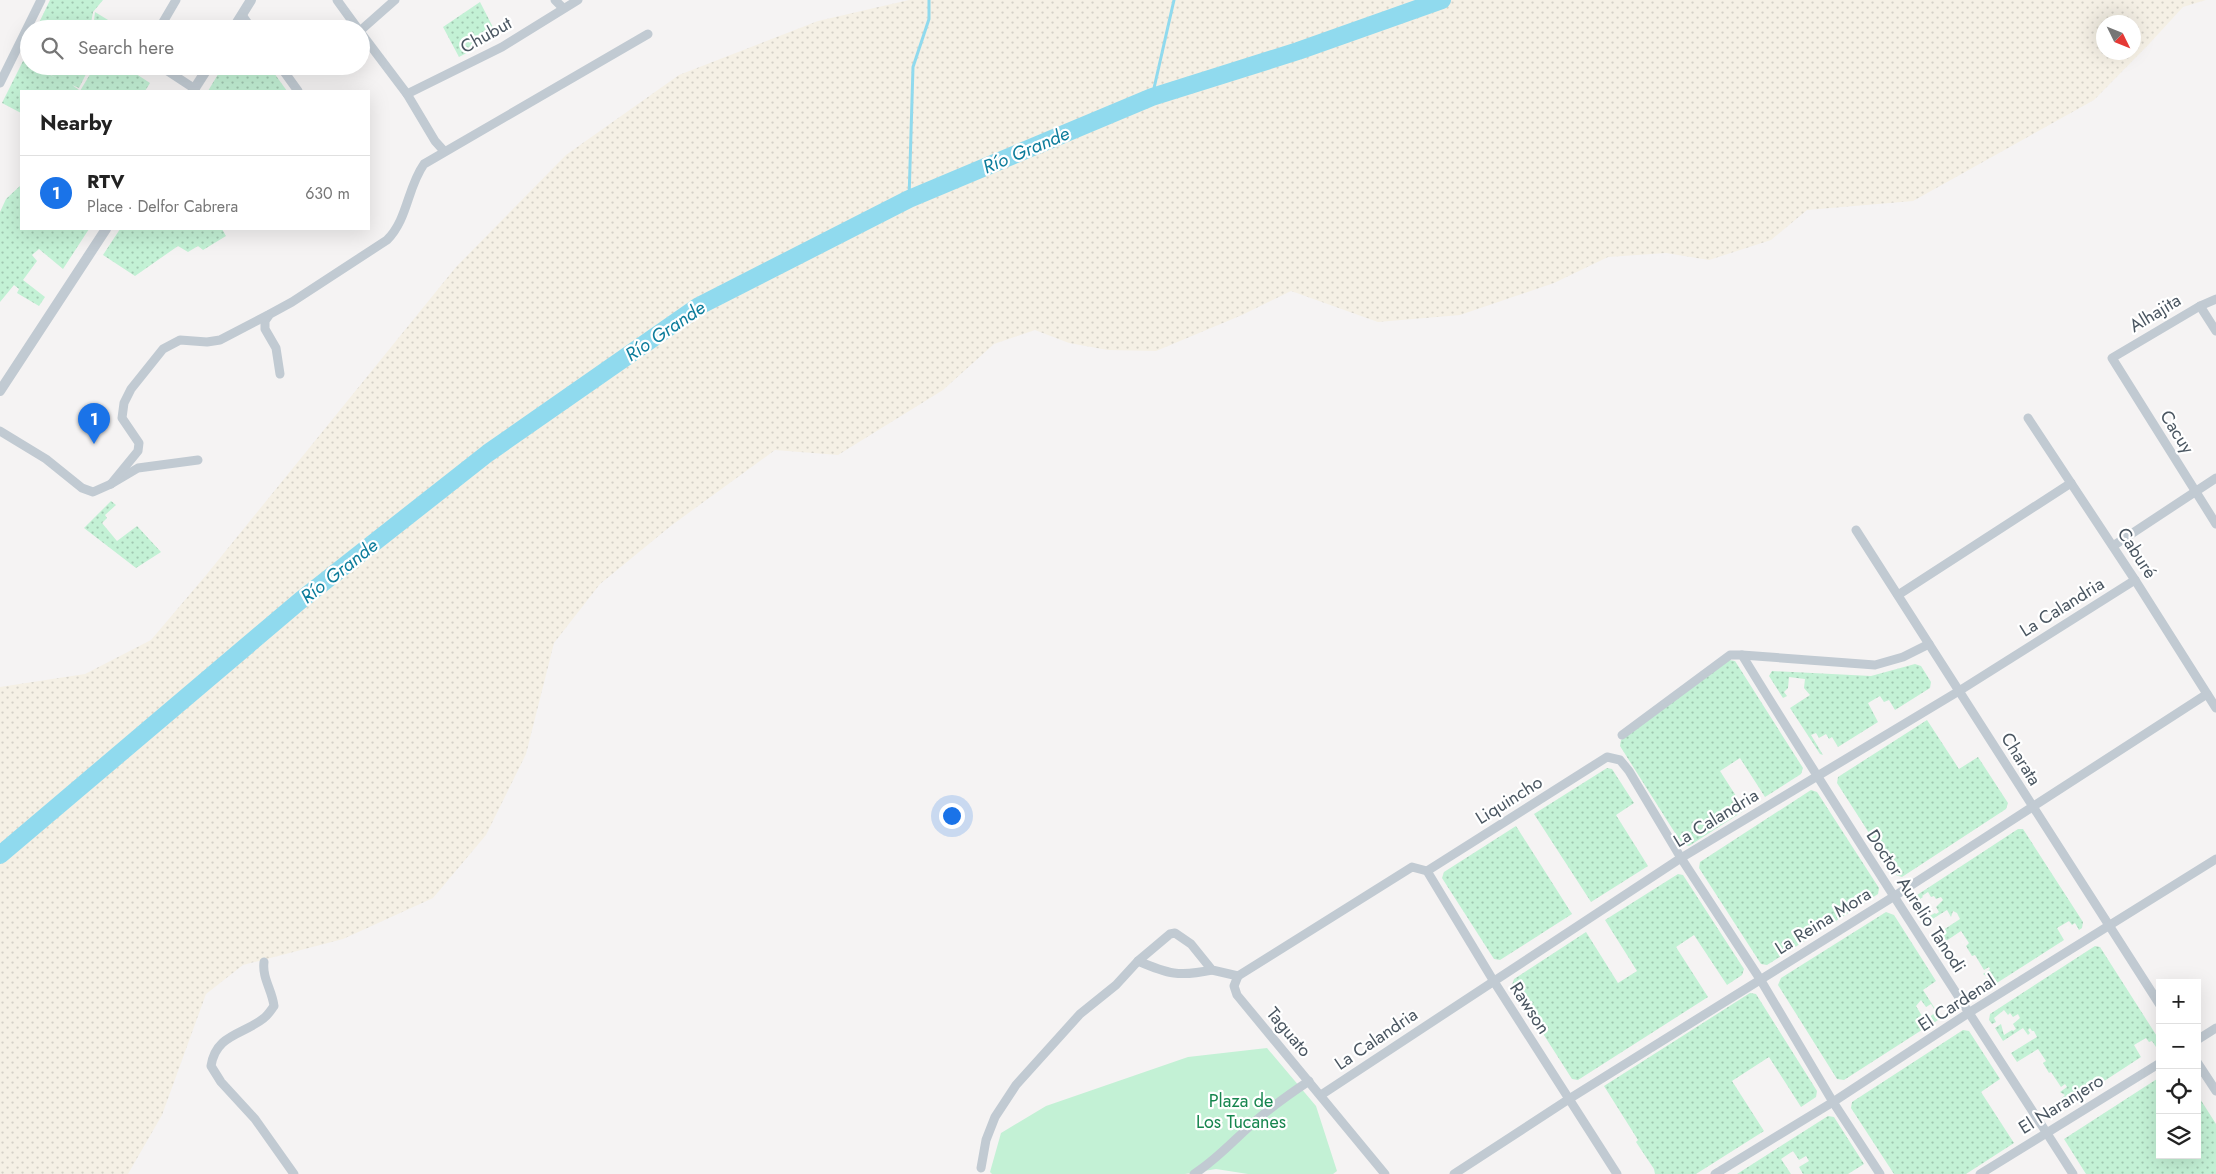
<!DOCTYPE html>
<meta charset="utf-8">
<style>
body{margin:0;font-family:Jost,sans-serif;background:#f2f2f2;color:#222}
.controls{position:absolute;right:15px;bottom:15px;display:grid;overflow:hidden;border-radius:0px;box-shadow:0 5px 20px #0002}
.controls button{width:45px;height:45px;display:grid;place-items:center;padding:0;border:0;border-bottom:1px solid #e0e0e0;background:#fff;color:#222;font:25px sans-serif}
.compass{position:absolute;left:2096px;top:15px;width:45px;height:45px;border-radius:50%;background:#fff;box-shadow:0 5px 20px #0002;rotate:133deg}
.you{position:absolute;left:951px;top:815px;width:18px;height:18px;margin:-12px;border:4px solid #fff;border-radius:50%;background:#1a73e8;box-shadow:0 0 0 8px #1a73e833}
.badge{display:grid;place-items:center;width:32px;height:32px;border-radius:50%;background:#1a73e8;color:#fff;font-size:16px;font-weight:700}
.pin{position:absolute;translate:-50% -41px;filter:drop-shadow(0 1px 2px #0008)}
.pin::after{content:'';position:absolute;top:26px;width:18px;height:15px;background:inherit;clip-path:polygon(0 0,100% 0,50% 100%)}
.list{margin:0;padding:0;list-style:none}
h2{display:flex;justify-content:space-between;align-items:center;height:65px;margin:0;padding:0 20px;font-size:21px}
h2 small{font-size:16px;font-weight:400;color:#767676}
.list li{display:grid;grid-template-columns:32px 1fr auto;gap:15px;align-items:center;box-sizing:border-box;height:75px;padding:0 20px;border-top:1px solid #e0e0e0}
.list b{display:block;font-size:19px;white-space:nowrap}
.list p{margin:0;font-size:16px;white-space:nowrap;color:#767676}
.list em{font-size:16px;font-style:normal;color:#767676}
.icon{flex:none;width:28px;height:28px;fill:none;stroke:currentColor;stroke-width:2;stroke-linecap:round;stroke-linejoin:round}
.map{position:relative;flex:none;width:2216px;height:1174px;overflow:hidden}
.search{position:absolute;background:#fff;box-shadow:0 5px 20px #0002;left:20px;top:20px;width:350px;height:55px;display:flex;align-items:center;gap:12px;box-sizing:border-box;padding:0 18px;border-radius:28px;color:#767676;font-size:19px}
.panel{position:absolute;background:#fff;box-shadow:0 5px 20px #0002;left:20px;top:90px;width:350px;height:140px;border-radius:0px}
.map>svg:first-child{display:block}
.grass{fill:url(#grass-dots)}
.sand{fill:url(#sand-dots);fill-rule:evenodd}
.park{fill:#c3f1d5}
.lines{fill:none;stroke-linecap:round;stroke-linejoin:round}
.stream{stroke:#90daee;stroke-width:3}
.river{stroke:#90daee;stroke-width:18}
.minor{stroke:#c1cad2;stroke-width:9}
.tertiary{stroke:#c1cad2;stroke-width:10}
.labels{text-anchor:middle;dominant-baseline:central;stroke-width:4.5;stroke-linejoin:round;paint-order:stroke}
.street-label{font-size:18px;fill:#4a5661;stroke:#fff}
.park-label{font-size:18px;fill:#17864f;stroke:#fff}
.water-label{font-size:19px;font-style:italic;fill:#0c7c9b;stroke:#fff}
</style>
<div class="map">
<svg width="2216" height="1174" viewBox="0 0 2216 1174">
<defs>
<pattern id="grass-dots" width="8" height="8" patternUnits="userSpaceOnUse" patternTransform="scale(1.25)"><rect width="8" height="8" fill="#c3f1d5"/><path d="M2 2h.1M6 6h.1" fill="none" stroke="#a0c6b0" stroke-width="1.8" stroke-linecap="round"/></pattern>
<pattern id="sand-dots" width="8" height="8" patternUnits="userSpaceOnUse" patternTransform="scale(1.25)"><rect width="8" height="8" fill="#f5f0e5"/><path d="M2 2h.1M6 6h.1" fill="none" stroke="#d4d0c7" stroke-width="1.8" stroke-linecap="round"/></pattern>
</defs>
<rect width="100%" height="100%" fill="#f5f3f3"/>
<g class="grass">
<polygon points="50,0 103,0 93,12 90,29 36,29"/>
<polygon points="480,2 498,37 459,57 443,27"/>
<polygon points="95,12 113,23 111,29 93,29"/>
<polygon points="23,61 29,64 29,66 33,66 56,78 36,66 90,66 79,88 72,85 79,90 78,91 21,91 21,113 2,103"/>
<polygon points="95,66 124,66 150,83 145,91 80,91"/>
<polygon points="223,66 269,66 287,91 208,91"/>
<polygon points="21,185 21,229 89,229 63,269 39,249 32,255 37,261 23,280 45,297 39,306 17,293 19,289 14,285 0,302 0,212 6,199"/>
<polygon points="120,229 222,229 226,236 203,250 198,246 188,252 178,246 135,276 103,255"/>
<polygon points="111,501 116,505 105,515 107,518 102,523 117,541 137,526 161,552 136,568 84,528"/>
<polygon points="1729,660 1735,661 1803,768 1801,774 1765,797 1740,758 1720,771 1745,810 1689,846 1682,844 1620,746 1621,740"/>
<polygon points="1915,664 1921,666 1931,682 1930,688 1895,710 1889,700 1884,702 1880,696 1868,703 1878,722 1838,747 1832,737 1829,739 1826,734 1819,738 1816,733 1811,735 1823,755 1820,754 1790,708 1810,695 1804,688 1805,679 1789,677 1788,688 1784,692 1787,696 1783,698 1769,676 1772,671 1871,676"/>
<polygon points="1927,720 1959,769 1978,757 2008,803 2006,809 1902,877 1896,875 1837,783 1838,777"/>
<polygon points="1607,768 1612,769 1634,803 1616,815 1648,866 1591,902 1534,814"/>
<polygon points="1811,790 1817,792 1879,888 1878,894 1767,965 1761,964 1699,868 1700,862"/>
<polygon points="1516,826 1572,914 1500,960 1494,959 1442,878 1444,872"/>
<polygon points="2018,829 2023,829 2083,922 2082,928 2079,930 2075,923 2072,925 2069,921 2057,928 2064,940 1989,988 1984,981 1988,977 1983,974 1990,969 1989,967 1984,970 1975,955 1972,956 1966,946 1969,943 1961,931 1940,945 1934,936 1960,919 1957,913 1953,911 1951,917 1947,910 1926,923 1918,911 1924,907 1927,911 1925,913 1928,917 1935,913 1936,914 1939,912 1936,907 1943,900 1941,897 1936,899 1934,896 1931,897 1928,892 1922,896 1923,897 1917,901 1919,904 1915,907 1912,902 1914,897"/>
<polygon points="1678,874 1683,875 1744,969 1742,975 1727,985 1694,935 1676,947 1708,997 1578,1080 1572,1079 1512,985 1514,979 1586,932 1618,983 1637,971 1605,920"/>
<polygon points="1886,912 1894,915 1936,981 1923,990 1941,1018 1932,1024 1928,1018 1936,1012 1931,1004 1926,1007 1921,1000 1916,1006 1928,1026 1844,1080 1837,1079 1778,985 1781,978"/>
<polygon points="2095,946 2100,947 2160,1041 2156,1047 2152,1041 2149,1042 2146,1038 2134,1045 2141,1057 2066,1106 2061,1099 2065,1095 2060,1092 2067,1087 2065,1084 2061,1087 2051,1072 2049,1073 2043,1063 2046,1061 2038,1049 2017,1062 2011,1053 2037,1037 2034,1031 2032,1031 2030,1028 2028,1030 2030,1033 2028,1035 2023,1028 2003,1041 1995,1028 2001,1024 2004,1035 2012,1030 2013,1031 2016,1029 2013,1024 2020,1018 2018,1014 2013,1017 2010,1013 2008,1015 2004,1010 1994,1018 1996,1022 1992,1024 1989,1020 1990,1014"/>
<polygon points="1750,993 1756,994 1817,1091 1816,1097 1801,1107 1769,1057 1732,1081 1764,1131 1696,1174 1655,1174 1654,1169 1636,1142 1638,1140 1604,1086"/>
<polygon points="1963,1030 1969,1031 2000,1079 1981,1092 2014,1143 1966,1174 1894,1174 1851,1108 1852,1102"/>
<polygon points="2160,1077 2160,1155 2197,1155 2197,1094 2216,1124 2216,1174 2086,1174 2064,1139"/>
<polygon points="1828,1116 1834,1117 1864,1164 1848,1174 1803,1174 1799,1167 1809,1161 1806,1156 1799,1160 1793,1151 1781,1159 1791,1174 1737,1174"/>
</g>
<path class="sand" d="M 909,0 L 2206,0 L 2183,7 L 2149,44 L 2094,100 L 1913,201 L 1807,210 L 1771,240 L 1709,260 L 1666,253 L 1608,257 L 1554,283 L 1460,315 L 1378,322 L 1291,291 L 1242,315 L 1156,351 L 1108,350 L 1069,343 L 1035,330 L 994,344 L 943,390 L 838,455 L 775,450 L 672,525 L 600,584 L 554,643 L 526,754 L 486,835 L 433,898 L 343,939 L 243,965 L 206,994 L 162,1115 L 128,1174 L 0,1174 L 0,687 L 85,674 L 151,640 L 207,574 L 456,267 L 566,155 L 679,75 L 818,21 ZM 2104,22 L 2134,22 L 2134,52 L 2104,52 Z"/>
<polygon class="park" points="1267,1048 1316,1106 1337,1171 1333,1174 1248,1174 1216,1169 1185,1174 992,1174 990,1172 1001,1133 1046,1106 1188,1057"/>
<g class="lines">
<g class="stream">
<polyline points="1152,97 1174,0"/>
<polyline points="909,199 913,67 929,19 929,0"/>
</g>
<polyline class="river" points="0,855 301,600 488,453 699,306 909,199 1152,97 1298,51 1442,0"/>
<g class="minor">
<polyline points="337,0 358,29"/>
<polyline points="555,0 563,8"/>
<polyline points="242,15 252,29"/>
<polyline points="159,29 176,0"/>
<polyline points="361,30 395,0"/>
<polyline points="361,33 407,94 435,141 444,151"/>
<polyline points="160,66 195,89"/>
<polyline points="280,66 298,91"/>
<polyline points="0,83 41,0"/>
<polyline points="407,94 502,47 578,0"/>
<polyline points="2216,299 2200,306 2112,358 2216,524"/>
<polyline points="2200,306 2216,331"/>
<path d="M 280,374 L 276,348 L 265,329 L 265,321 L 270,314 L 292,302 L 387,240 C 408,219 407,188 424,164 L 648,34"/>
<polyline points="2028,418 2135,580 2216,708"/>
<polyline points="0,431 46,459 82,488 93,492 111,484 138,468 198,460"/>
<polyline points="111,484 138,451 139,443 122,418 124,403 131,389 163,349 180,340 207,342 220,340 268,315"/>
<polyline points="1856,530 2160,1005"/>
<polyline points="2113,546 2216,478"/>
<polyline points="1898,595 2071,483"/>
<polyline points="1742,655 1875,665 1903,657 1929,644"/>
<path d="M 1622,735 L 1730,655 L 1742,655 C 1849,830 1962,1001 2073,1174"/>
<polyline points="1427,871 1607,757 1620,760 1629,771 1681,858 1760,979 1833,1102 1880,1174"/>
<path d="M 1138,961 C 1168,974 1179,977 1212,970"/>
<path d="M 264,962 C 262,978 272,990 274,1006 C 271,1010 268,1015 264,1018 C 243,1035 216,1034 211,1066 L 221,1082 L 255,1119 L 294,1174"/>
<polyline points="1238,976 1412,867 1427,871 1493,980 1617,1174"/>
<polyline points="1238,976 1234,986 1237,995 1385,1174"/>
<polyline points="2197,1040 2216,1028"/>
<polyline points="2197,1062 2216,1091"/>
<polyline points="1321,1095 1681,858 1959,691 2135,580"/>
<polyline points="981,1168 986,1140 995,1117 1016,1085 1080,1014 1116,985 1138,961 1170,934 1175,933 1191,944 1212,970 1238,976"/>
<path d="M 1194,1174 C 1216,1160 1231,1143 1250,1126 C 1268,1109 1288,1095 1309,1081"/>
<polyline points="1454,1174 1569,1099 1893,897 2207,694"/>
<polyline points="1715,1174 1833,1102 1970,1012 2216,859"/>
<polyline points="1980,1174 2160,1063"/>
</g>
<g class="tertiary">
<polyline points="233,29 251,0"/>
<polyline points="193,91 209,66"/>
<polyline points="0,391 106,229"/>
</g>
</g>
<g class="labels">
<g class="street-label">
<text transform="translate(486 35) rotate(-29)">Chubut</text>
<text transform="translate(2155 313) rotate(-31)">Alhajita</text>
<text transform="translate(2177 432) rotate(58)">Cacuy</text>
<text transform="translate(2137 553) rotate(57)">Caburé</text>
<text transform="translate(2062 607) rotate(-32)">La Calandria</text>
<text transform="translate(2021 759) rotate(58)">Charata</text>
<text transform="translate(1509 800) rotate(-32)">Liquincho</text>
<text transform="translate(1716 818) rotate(-31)">La Calandria</text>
<text transform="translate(1916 901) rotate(57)">Doctor Aurelio Tanodi</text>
<text transform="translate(1823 921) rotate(-32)">La Reina Mora</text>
<text transform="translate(1957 1003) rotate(-33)">El Cardenal</text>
<text transform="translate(1530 1008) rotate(57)">Rawson</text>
<text transform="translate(1289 1032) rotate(50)">Taguato</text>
<text transform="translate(1376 1039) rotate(-34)">La Calandria</text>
<text transform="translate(2061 1104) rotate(-32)">El Naranjero</text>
</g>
<g class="park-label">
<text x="1241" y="1101">Plaza de<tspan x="1241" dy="21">Los Tucanes</tspan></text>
</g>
<g class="water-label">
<text transform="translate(1026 150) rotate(-23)">Río Grande</text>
<text transform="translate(665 331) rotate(-34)">Río Grande</text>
<text transform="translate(339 571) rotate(-38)">Río Grande</text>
</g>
</g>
</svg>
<div class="controls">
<button>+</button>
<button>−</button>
<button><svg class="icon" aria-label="locate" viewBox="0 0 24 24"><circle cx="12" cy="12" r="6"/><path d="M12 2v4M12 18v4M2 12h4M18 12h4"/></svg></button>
<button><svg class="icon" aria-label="layers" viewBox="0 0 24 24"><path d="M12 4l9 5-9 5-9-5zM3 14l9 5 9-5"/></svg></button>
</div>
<svg class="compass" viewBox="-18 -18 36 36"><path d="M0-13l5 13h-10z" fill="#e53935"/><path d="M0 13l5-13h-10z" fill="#767676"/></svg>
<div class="you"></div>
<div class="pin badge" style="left:94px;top:444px">1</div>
<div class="search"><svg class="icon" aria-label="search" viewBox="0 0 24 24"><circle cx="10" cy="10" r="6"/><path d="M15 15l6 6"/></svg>Search here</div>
<section class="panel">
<h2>Nearby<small></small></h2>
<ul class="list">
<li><span class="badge">1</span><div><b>RTV</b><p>Place · Delfor Cabrera</p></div><em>630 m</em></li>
</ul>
</section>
</div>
